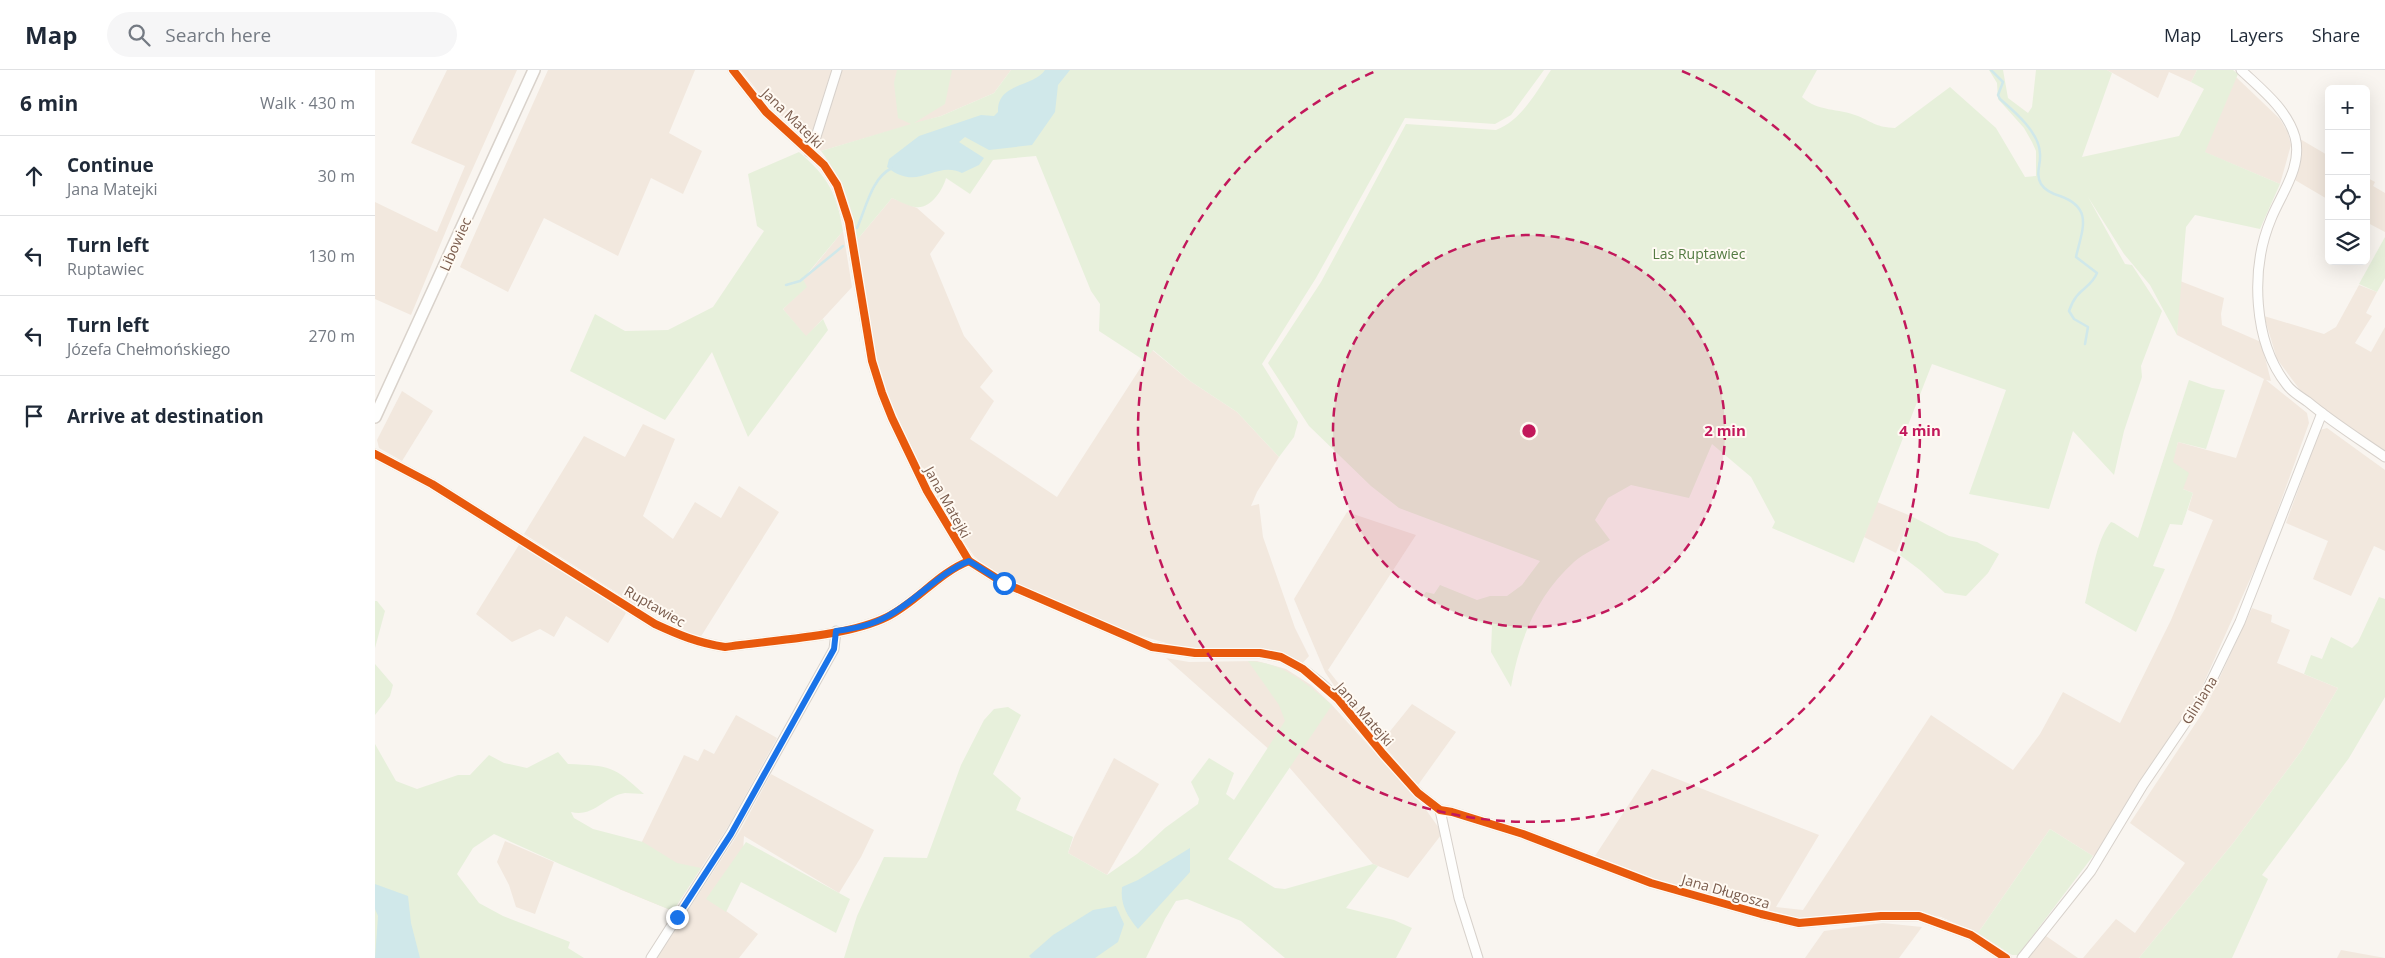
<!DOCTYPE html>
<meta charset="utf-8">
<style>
body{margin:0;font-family:"Open Sans",sans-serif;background:#f6f6f7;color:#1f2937}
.controls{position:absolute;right:15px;top:15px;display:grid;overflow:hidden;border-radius:8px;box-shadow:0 5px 20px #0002}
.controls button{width:45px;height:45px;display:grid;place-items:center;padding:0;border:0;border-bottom:1px solid #e0e1e3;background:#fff;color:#1f2937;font:25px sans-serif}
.stop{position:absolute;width:15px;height:15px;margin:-11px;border:4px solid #1a73e8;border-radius:50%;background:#fff}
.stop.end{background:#1a73e8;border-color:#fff;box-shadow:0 1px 5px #0008}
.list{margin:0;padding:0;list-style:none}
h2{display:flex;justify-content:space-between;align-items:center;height:65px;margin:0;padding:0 20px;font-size:21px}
h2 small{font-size:16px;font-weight:400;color:#747a83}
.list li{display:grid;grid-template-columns:32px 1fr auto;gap:15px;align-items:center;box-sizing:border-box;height:80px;padding:0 20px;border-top:1px solid #e0e1e3}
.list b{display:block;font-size:19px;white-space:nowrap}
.list p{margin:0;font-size:16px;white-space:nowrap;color:#747a83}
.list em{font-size:16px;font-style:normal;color:#747a83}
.icon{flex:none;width:28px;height:28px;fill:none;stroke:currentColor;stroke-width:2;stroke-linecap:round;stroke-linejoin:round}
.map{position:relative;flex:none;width:2010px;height:888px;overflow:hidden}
header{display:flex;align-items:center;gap:30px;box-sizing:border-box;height:70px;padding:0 25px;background:#fff;border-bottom:1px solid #e0e1e3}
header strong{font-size:24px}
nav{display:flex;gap:28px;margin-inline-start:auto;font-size:18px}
.search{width:350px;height:45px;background:#f6f6f7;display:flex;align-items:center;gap:12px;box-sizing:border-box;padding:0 18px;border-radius:28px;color:#747a83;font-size:19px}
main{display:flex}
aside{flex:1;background:#fff}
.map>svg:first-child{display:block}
.residential{fill:#f2e8de}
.green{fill:#e7f0db}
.water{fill:#d0e8ea}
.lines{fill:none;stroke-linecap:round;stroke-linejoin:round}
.stream{stroke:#d0e8ea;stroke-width:2.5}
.street-casing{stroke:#d7d1cb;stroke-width:11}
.secondary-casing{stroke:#d9d2cb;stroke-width:14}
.street{stroke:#fefefd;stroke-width:9}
.secondary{stroke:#fefefd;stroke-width:11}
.cycleway-casing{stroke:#fffaf3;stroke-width:11}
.cycleway{stroke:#e8590c;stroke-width:8}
.route{stroke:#1a73e8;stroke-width:6}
.ring{fill:none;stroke:#c2185b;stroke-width:2.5;stroke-dasharray:9 6}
.labels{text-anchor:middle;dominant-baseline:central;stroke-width:4;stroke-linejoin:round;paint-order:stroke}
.street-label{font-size:14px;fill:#7a5c4d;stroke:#fffaf3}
.park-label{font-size:14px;fill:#537a41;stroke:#fffaf3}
.centre{fill:#c2185b;stroke:#fffaf3;stroke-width:2.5}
.ring-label{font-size:15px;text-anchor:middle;font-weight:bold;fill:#c2185b;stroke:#fffaf3;stroke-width:4;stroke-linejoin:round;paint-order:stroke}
</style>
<header>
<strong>Map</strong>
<div class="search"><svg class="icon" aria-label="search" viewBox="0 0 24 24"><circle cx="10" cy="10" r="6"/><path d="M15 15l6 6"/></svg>Search here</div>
<nav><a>Map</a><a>Layers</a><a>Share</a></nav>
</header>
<main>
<aside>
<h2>6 min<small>Walk · 430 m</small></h2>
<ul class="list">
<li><svg class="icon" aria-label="ahead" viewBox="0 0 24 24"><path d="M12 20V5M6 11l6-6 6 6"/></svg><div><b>Continue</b><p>Jana Matejki</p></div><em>30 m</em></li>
<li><svg class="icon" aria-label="left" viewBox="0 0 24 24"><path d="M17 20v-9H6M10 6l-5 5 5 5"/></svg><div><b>Turn left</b><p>Ruptawiec</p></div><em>130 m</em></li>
<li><svg class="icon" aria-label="left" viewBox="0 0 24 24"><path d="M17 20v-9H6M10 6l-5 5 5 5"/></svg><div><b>Turn left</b><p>Józefa Chełmońskiego</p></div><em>270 m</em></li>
<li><svg class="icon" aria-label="arrive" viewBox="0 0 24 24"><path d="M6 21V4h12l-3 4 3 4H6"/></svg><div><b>Arrive at destination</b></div></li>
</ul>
</aside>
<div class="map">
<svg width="2010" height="888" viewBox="0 0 2010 888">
<rect width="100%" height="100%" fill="#f9f5f0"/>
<g class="residential">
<polygon points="72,0 142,0 85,127 36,245 0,229 0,132 62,162 90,96 36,73"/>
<polygon points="173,0 320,0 294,63 327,81 308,124 276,108 243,186 169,148 133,222 85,197"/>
<polygon points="366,0 636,0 619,23 566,46 446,81 393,34"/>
<polygon points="1732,0 1822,0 1816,12 1794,2 1783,28"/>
<polygon points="1861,7 1905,49 1913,63 1916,75 1905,114 1829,82"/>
<polygon points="1925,69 1954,86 1954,130 1920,110 1927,85"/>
<polygon points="1991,107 2000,112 1998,116 2010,123 2010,162 1991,152"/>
<polygon points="517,128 542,138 570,163 555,184 589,266 618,301 605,317 619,331 595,369 682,427 777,280 815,311 862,342 904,387 882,422 876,436 884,434 888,467 920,558 934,586 926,595 893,579 815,580 760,564 620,504 599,486 574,450 531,366 515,329 501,287 482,170"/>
<polygon points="468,161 477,217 431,267 408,239 431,217 428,210"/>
<polygon points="1805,211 1849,228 1846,244 1847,255 1886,272 1896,311 1891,310 1932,343 1934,353 1889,478 1826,619 1723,782 1718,786 1675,759 1603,863 1566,847 1533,841 1506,840 1448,849 1420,848 1282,810 1220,786 1277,699 1444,765 1401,837 1428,840 1556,645 1638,700 1665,664 1688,622 1745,653 1796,550 1838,450 1813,440 1818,423 1808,419 1797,392 1803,372 1861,388 1889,309 1802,265"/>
<polygon points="1984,215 2002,222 1991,243 1997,246 1980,273 1996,282 2010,257 2010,386 1925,320 1902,289 1889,246 1949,264 1961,257"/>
<polygon points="27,321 58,341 27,391 4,378 2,370"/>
<polygon points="268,354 300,369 268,446 298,469 320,432 346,448 364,416 404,442 325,568 258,533 149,464 209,366 250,387"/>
<polygon points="1952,358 2010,400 2010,481 1999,476 1976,526 1938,509 1953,471 1911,453 1945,360"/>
<polygon points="1502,432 1536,446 1521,483 1489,467"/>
<polygon points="972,442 1041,465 953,600 1008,670 1037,634 1081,662 1043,715 966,626 950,602 919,529"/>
<polygon points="147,470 251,543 233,573 191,546 179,567 165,559 137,572 101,544"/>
<polygon points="1877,538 1897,545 1896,552 1915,560 1902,593 1963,618 1927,680 1859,772 1764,888 1708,888 1741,849 1760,863 1810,793 1755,753 1830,639"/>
<polygon points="791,588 814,592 882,591 911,599 936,615 957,635 1049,737 1064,758 1066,765 1033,808 998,794 914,697"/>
<polygon points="361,645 402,668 354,755 298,841 244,819 309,685 323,691 329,679 339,684"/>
<polygon points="739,688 784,714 732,805 693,783 699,767"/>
<polygon points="396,704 499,760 486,787 464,823 369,766 366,811 351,841 383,864 364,888 282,888 365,761"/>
<polygon points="130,771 179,792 160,844 141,837 134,815 122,792"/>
<polygon points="1508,853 1547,857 1524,888 1430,888 1449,861"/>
<polygon points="1671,866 1703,888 1653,888"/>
<polygon points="1966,880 2010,888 1962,888"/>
</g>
<g class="green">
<path d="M 522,0 L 577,0 L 570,34 L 539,53 L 566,46 L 619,23 L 636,0 L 1169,0 L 1136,45 L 1120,54 L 1030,48 L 941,208 L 887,294 L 923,352 L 919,367 L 904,387 L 862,342 L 815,311 L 778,280 L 770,291 L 724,261 L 725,234 L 716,221 L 661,86 L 618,90 L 595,124 L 571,108 C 568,120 555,140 540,137 C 533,136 524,131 517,128 L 482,170 C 475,129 470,114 446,81 L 536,54 L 523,48 L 519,13 Z"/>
<path d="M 1176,0 L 1442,0 L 1427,27 C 1443,42 1463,38 1483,46 C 1499,53 1501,57 1520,58 L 1575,17 L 1621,58 L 1650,107 L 1661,106 L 1661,81 L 1657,72 L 1649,58 L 1623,29 L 1622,13 L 1614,0 L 1628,0 L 1633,28 L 1653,43 L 1657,37 L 1661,0 L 1732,0 L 1737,3 L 1707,87 L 1804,66 L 1829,19 L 1816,12 L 1822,0 L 1858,0 L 1863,4 L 1830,82 L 1905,114 L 1885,159 L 1820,145 L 1811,157 L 1802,265 L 1775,215 L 1749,184 L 1713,127 L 1750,194 L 1757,195 L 1787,241 L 1766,296 L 1767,307 L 1749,361 L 1739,405 L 1698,361 L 1674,439 L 1594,424 L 1631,320 L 1557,294 L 1479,493 L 1397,458 L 1400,452 L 1376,407 L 1337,374 L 1314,428 L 1256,415 L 1233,428 L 1220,450 L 1235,470 C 1224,477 1209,483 1199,492 C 1162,525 1144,570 1136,617 L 1116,582 L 1117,556 L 1094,549 L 1048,526 L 1051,522 L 1059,524 L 1065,515 L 1102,530 L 1115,526 L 1132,526 L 1147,515 L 1165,491 L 1024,438 L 996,416 L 934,356 L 893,293 L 946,212 L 1031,54 L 1121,60 C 1147,50 1161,22 1176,0 Z"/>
<path d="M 424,82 C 453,107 462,123 468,161 L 428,209 L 432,217 L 408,239 L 431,266 L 448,249 L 453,260 L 373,367 L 337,282 L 290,350 L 195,301 L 220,244 L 250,261 L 293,260 L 338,237 L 389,161 L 382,156 L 373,104 Z"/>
<polygon points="2010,167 2010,208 2002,222 1984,214"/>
<path d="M 1814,310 L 1837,318 L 1850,320 L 1831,379 L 1803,372 L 1798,392 L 1814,403 L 1808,419 L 1818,423 L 1807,455 L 1795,454 L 1778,496 L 1790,499 L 1761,562 L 1710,533 C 1716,511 1721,469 1736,452 L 1739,453 L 1763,468 Z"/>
<polygon points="1536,446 1574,466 1602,472 1624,484 1613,503 1591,526 1570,523 1545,500 1525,485"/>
<polygon points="2004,527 2010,529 2010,627 1974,688 1887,805 1893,809 1857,888 1764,888 1859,772 1927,680 1963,618 1929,604 1936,585 1947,589 1956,567 1977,578 1983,572"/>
<polygon points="0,531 2,531 10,541 0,578"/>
<polygon points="0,590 0,594 18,615 15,626 0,645"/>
<path d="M 873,591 C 908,592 931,614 957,635 L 853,789 L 900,818 L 910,819 L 998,794 L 1003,796 L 971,838 L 1019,850 L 1037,858 L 1021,888 L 910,888 L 866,851 L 812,829 L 801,831 L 790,849 L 771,888 L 469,888 L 482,846 L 509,787 L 552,788 L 586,695 L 609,650 L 619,639 L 633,637 L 646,645 L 618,704 L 646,728 L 641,740 L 698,767 L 693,783 L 732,805 L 762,784 L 790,758 L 823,734 L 824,729 L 816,712 L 834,688 L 859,703 L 851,724 L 859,730 L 910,651 L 904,635 Z"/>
<path d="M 0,674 L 21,711 L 42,719 L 83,705 L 95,705 L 114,685 L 129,693 L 152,698 L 183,682 L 193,694 C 236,696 237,695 269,724 C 263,724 256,723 250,723 C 230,726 218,748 196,742 L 199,748 L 218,759 L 268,772 L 302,793 L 326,798 L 298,841 L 187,795 L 119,764 L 98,778 L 82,804 L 104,833 L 128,846 L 195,872 L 193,878 L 209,888 L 0,888 Z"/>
<polygon points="1675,759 1718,786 1643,885 1637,885 1603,863"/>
<polygon points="371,772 475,829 461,863 366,812 351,842 331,829"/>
</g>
<g class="water">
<path d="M 670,0 L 695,0 L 683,15 L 680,42 L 657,75 L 614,80 L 590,67 L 584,72 L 609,88 L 604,95 L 587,103 C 560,90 543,123 512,97 L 514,89 L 544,66 L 606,45 L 619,46 L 623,42 C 622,12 658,18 670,0 Z"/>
<path d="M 815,778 L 815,802 L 763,859 C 752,846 745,834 747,817 L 763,810 Z"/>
<polygon points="0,814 33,826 36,853 45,888 0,888 3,846 0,839"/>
<polygon points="741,836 749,854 743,872 720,888 656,888 654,886 678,865 718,840"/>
</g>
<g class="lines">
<g class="stream">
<path d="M 1616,0 L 1628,12 L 1623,25 L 1625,29 C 1639,41 1665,63 1665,84 C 1666,95 1660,103 1666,114 C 1670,120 1678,124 1685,126 C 1719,138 1707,160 1701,187 L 1722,203 C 1715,220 1702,217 1694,241 L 1699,249 L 1713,257 L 1710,274"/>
<path d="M 482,158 C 491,139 496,108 517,98"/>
<polyline points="411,215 425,211 468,176"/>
</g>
<defs>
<g id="street">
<polyline points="358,0 391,42 449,95 462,115 474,152 497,291 507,323 517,348 552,421 594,491 629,513 777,577 820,583 885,583 906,587 928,599 946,613 963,629 1008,684 1043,723 1065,740 1084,828 1103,888"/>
<path d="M 1866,0 C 1886,19 1912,39 1920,67 C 1928,96 1906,124 1896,149 C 1875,199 1878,272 1912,315 C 1917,322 1926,327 1933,332 C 1957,352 1984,369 2010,387"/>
<polyline points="434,82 440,70 462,0"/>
<path d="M 0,384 L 57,414 L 280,554 C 304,565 323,573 350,577 C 396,570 472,567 512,547 C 542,532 563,503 594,491"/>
<polyline points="1065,740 1077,742 1148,764 1276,813 1386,844 1424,853 1506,846 1544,846 1596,865 1631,888"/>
<polyline points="276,888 356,763 459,579 461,561"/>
<polyline points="1647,888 1716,801 1768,715 1830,624 1865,552 1947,343"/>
</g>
<polyline id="secondary" points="0,347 159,0"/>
</defs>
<use href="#street" class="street-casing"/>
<use href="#secondary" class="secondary-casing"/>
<use href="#street" class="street"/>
<use href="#secondary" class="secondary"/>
<defs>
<g id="cycleway">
<polyline points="358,0 391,42 449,95 462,115 474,152 497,291 507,323 517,348 552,421 594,491 629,513 777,577 820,583 885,583 906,587 928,599 963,629 1008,684 1043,723 1065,740 1077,742 1148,764 1276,813 1386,844 1424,853 1506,846 1544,846 1596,865 1631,888"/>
<path d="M 0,384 L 57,414 L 280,554 C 304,565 323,573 350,577 C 396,570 472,567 512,547 C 542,532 563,503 594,491"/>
</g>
</defs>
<use href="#cycleway" class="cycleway-casing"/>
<use href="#cycleway" class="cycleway"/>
</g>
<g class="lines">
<path class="route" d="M 302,847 L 356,764 L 459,579 L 461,561 C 477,559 499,554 513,546 C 542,530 564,503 594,491 L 629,513"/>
</g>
<circle cx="1154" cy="361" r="196" fill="#c2185b" fill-opacity=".12"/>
<g class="ring">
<circle cx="1154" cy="361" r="196"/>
<path d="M1307 1A391 391 0 1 1 1001 1"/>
</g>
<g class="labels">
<g class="street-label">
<text transform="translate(418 48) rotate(44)">Jana Matejki</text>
<text transform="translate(80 174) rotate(-66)">Libowiec</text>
<text transform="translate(573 432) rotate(61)">Jana Matejki</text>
<text transform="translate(280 536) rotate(30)">Ruptawiec</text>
<text transform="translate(1824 630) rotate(-58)">Gliniana</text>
<text transform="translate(990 644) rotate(49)">Jana Matejki</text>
<text transform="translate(1351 821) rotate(16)">Jana Długosza</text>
</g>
<g class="park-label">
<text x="1324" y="183">Las Ruptawiec</text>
</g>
</g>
<circle cx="1154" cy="361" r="8" class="centre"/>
<g class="ring-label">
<text x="1350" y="366">2 min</text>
<text x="1545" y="366">4 min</text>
</g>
</svg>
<div class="controls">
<button>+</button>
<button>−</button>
<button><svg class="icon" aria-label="locate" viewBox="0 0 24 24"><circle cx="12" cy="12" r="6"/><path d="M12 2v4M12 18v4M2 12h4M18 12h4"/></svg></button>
<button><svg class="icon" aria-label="layers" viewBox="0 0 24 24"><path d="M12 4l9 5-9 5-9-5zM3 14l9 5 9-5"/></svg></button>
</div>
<div class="stop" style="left:629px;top:513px"></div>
<div class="stop end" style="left:302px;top:847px"></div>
</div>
</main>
